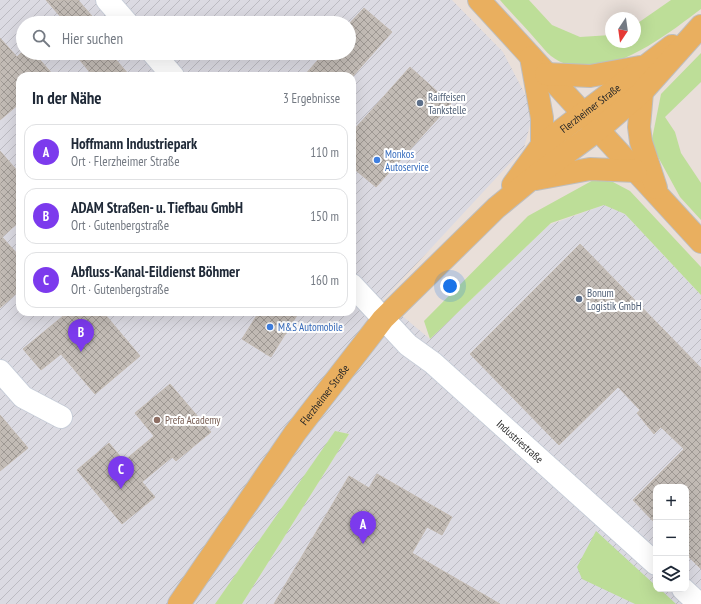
<!DOCTYPE html>
<html lang="de">
<meta charset="utf-8">
<style>
body{margin:0;font-family:"PT Sans Narrow",sans-serif;background:#f2f2f3;color:#1f2937}
.controls{position:absolute;right:12px;bottom:12px;display:grid;overflow:hidden;border-radius:8px;box-shadow:0 4px 16px #0002}
.controls button{width:36px;height:36px;display:grid;place-items:center;padding:0;border:0;border-bottom:1px solid #e0e1e3;background:#fff;color:#1f2937;font:20px sans-serif}
.compass{position:absolute;left:605px;top:12px;width:36px;height:36px;border-radius:50%;background:#fff;box-shadow:0 4px 16px #0002;rotate:193deg}
.you{position:absolute;left:450px;top:286px;width:14px;height:14px;margin:-10px;border:3px solid #fff;border-radius:50%;background:#1a73e8;box-shadow:0 0 0 6px #1a73e833}
.badge{display:grid;place-items:center;width:26px;height:26px;border-radius:50%;background:#7c3aed;color:#fff;font-size:13px;font-weight:700}
.pin{position:absolute;translate:-50% -33px;filter:drop-shadow(0 1px 2px #0008)}
.pin::after{content:'';position:absolute;top:21px;width:14px;height:12px;background:inherit;clip-path:polygon(0 0,100% 0,50% 100%)}
.list{margin:0;padding:0;list-style:none}
h2{display:flex;justify-content:space-between;align-items:center;height:52px;margin:0;padding:0 16px;font-size:17px}
h2 small{font-size:13px;font-weight:400;color:#747a83}
.list li{display:grid;grid-template-columns:26px 1fr auto;gap:12px;align-items:center;box-sizing:border-box;height:56px;margin:0 8px 8px;padding:0 8px;border:1px solid #e0e1e3;border-radius:12px}
.list b{display:block;font-size:15px;white-space:nowrap}
.list p{margin:0;font-size:13px;white-space:nowrap;color:#747a83}
.list em{font-size:13px;font-style:normal;color:#747a83}
.icon{flex:none;width:22px;height:22px;fill:none;stroke:currentColor;stroke-width:2;stroke-linecap:round;stroke-linejoin:round}
.map{position:relative;flex:none;width:701px;height:604px;overflow:hidden}
.search{position:absolute;background:#fff;box-shadow:0 4px 16px #0002;left:16px;top:16px;width:340px;height:44px;display:flex;align-items:center;gap:10px;box-sizing:border-box;padding:0 14px;border-radius:22px;color:#747a83;font-size:15px}
.panel{position:absolute;background:#fff;box-shadow:0 4px 16px #0002;left:16px;top:72px;width:340px;height:244px;border-radius:12px}
.map>svg:first-child{display:block}
.industrial{fill:url(#industrial-furrows);fill-rule:evenodd}
.grass{fill:#bdde98}
.building{fill:url(#building-cross-hatch);stroke:#c4bbb3}
.lines{fill:none;stroke-linecap:round;stroke-linejoin:round}
.minor-casing{stroke:#c8ced9;stroke-width:24}
.major-casing{stroke:#bebebe;stroke-width:24}
.minor{stroke:#fff;stroke-width:22}
.major{stroke:#e9af5f;stroke-width:22}
.service-dot{fill:#5c6f8a;stroke:#fff;stroke-width:1.5}
.shop-dot{fill:#3f7fe0;stroke:#fff;stroke-width:1.5}
.education-dot{fill:#8d6e63;stroke:#fff;stroke-width:1.5}
.labels{text-anchor:middle;dominant-baseline:central;stroke-width:4;stroke-linejoin:round;paint-order:stroke}
.service-label{font-size:11px;fill:#4e5e75;stroke:#fff;text-anchor:start}
.street-label{font-size:11px;fill:#272727;stroke:#fff}
.shop-label{font-size:11px;fill:#366cbe;stroke:#fff;text-anchor:start}
.education-label{font-size:11px;fill:#785e54;stroke:#fff;text-anchor:start}
</style>
<div class="map">
<svg width="701" height="604" viewBox="0 0 701 604">
<defs>
<pattern id="industrial-furrows" width="10" height="10" patternUnits="userSpaceOnUse"><rect width="10" height="10" fill="#dbdae2"/><path d="M-1 1l2-2M0 10L10 0M9 11l2-2" fill="none" stroke="#bcbbc2"/></pattern>
<pattern id="building-cross-hatch" width="8" height="8" patternUnits="userSpaceOnUse"><rect width="8" height="8" fill="#c2bbb5"/><path d="M0 0l8 8M0 8l8-8" fill="none" stroke="#9e9893"/></pattern>
</defs>
<rect width="100%" height="100%" fill="#e9dfd9"/>
<path class="industrial" d="M 0,0 L 452,0 L 503,52 L 527,98 L 531,121 L 524,148 L 383,300 L 430,339 L 549,225 L 604,205 L 625,214 L 701,295 L 701,604 L 242,604 L 349,434 L 336,431 L 215,604 L 0,604 ZM 23,23 L 349,23 L 349,53 L 23,53 ZM 20,76 L 352,76 L 352,312 L 20,312 ZM 656,487 L 686,487 L 686,589 L 656,589 Z"/>
<g class="grass">
<path d="M 500,0 L 529,0 L 552,25 L 580,37 L 611,35 L 611,42 L 635,42 L 635,25 L 671,0 L 701,0 L 701,9 C 665,36 597,91 551,56 C 546,52 542,46 537,41 C 525,27 512,14 500,0 Z"/>
<polygon points="701,53 701,82 665,117 675,132 681,153 701,183 701,220 680,197 651,144 661,94"/>
<polygon points="597,178 613,182 630,191 701,267 701,295 625,214 604,205 551,223 430,339 424,321 528,216"/>
<polygon points="335,431 349,434 242,604 215,604"/>
<polygon points="596,531 656,586 656,589 660,589 676,604 635,604 582,579 577,567"/>
</g>
<g class="building">
<polygon points="46,0 78,0 98,23 66,23"/>
<polygon points="364,8 392,32 353,76 304,76 324,53 349,53 349,24"/>
<polygon points="0,38 17,57 21,53 34,53 54,76 20,76 20,103 0,120"/>
<polygon points="74,53 110,53 130,76 93,76"/>
<polygon points="410,67 451,104 376,187 352,167 352,132"/>
<polygon points="0,151 20,174 20,221 2,237 20,257 20,290 0,308"/>
<polygon points="580,244 701,368 701,569 686,554 686,487 656,487 656,524 633,500 684,449 661,427 654,434 637,413 640,410 618,387 559,445 470,354"/>
<polygon points="68,312 103,312 140,356 95,394 61,354 41,370 23,349"/>
<polygon points="259,312 299,312 271,357 242,339"/>
<polygon points="170,384 211,432 176,461 172,457 142,482 155,497 122,524 77,470 109,443 124,461 154,436 135,413"/>
<polygon points="0,415 28,448 0,471"/>
<polygon points="377,474 452,517 442,535 427,527 412,553 500,604 274,604 349,476 369,488"/>
</g>
<g class="lines">
<defs>
<g id="minor">
<polyline points="107,0 127,23"/>
<polyline points="153,53 173,76"/>
<path id="s1" d="M 352,285 L 408,345 L 433,363 L 656,564"/>
<polyline points="0,371 23,397 61,417"/>
<polyline points="683,589 699,604"/>
</g>
<g id="major">
<polyline points="479,0 701,242"/>
<polyline points="531,57 542,118 542,145"/>
<polyline points="546,74 590,76 640,67"/>
<polyline points="642,92 639,127 641,142 656,188"/>
<polyline points="536,179 590,169 636,171"/>
<path id="s2" d="M 513,185 L 542,145 L 672,46"/>
<path id="s3" d="M 179,604 L 295,433 L 383,319 L 496,208 L 530,180 L 598,130 L 642,92 L 701,26"/>
</g>
</defs>
<use href="#minor" class="minor-casing"/>
<use href="#major" class="major-casing"/>
<use href="#minor" class="minor"/>
<use href="#major" class="major"/>
</g>
<g class="service-dot">
<circle cx="420" cy="103" r="4"/>
<circle cx="579" cy="299" r="4"/>
</g>
<g class="shop-dot">
<circle cx="377" cy="160" r="4"/>
<circle cx="270" cy="327" r="4"/>
</g>
<circle class="education-dot" cx="157" cy="420" r="4"/>
<g class="labels">
<g class="service-label">
<text x="428" y="97">Raiffeisen<tspan x="428" dy="13">Tankstelle</tspan></text>
<text x="587" y="293">Bonum<tspan x="587" dy="13">Logistik GmbH</tspan></text>
</g>
<g class="street-label">
<text stroke="none"><textPath href="#s2" startOffset="110">Flerzheimer Straße</textPath></text>
<text stroke="none"><textPath href="#s3" startOffset="255">Flerzheimer Straße</textPath></text>
<text stroke="none"><textPath href="#s1" startOffset="230">Industriestraße</textPath></text>
</g>
<g class="shop-label">
<text x="385" y="154">Monkos<tspan x="385" dy="13">Autoservice</tspan></text>
<text x="278" y="327">M&amp;S Automobile</text>
</g>
<g class="education-label">
<text x="165" y="420">Prefa Academy</text>
</g>
</g>
</svg>
<div class="controls">
<button>+</button>
<button>−</button>
<button><svg class="icon" aria-label="layers" viewBox="0 0 24 24"><path d="M12 4l9 5-9 5-9-5zM3 14l9 5 9-5"/></svg></button>
</div>
<svg class="compass" viewBox="-18 -18 36 36"><path d="M0-13l5 13h-10z" fill="#e53935"/><path d="M0 13l5-13h-10z" fill="#747a83"/></svg>
<div class="you"></div>
<div class="pin badge" style="left:363px;top:544px">A</div>
<div class="pin badge" style="left:81px;top:352px">B</div>
<div class="pin badge" style="left:121px;top:489px">C</div>
<div class="search"><svg class="icon" aria-label="search" viewBox="0 0 24 24"><circle cx="10" cy="10" r="6"/><path d="M15 15l6 6"/></svg>Hier suchen</div>
<section class="panel">
<h2>In der Nähe<small>3 Ergebnisse</small></h2>
<ul class="list">
<li><span class="badge">A</span><div><b>Hoffmann Industriepark</b><p>Ort · Flerzheimer Straße</p></div><em>110 m</em></li>
<li><span class="badge">B</span><div><b>ADAM Straßen- u. Tiefbau GmbH</b><p>Ort · Gutenbergstraße</p></div><em>150 m</em></li>
<li><span class="badge">C</span><div><b>Abfluss-Kanal-Eildienst Böhmer</b><p>Ort · Gutenbergstraße</p></div><em>160 m</em></li>
</ul>
</section>
</div>
